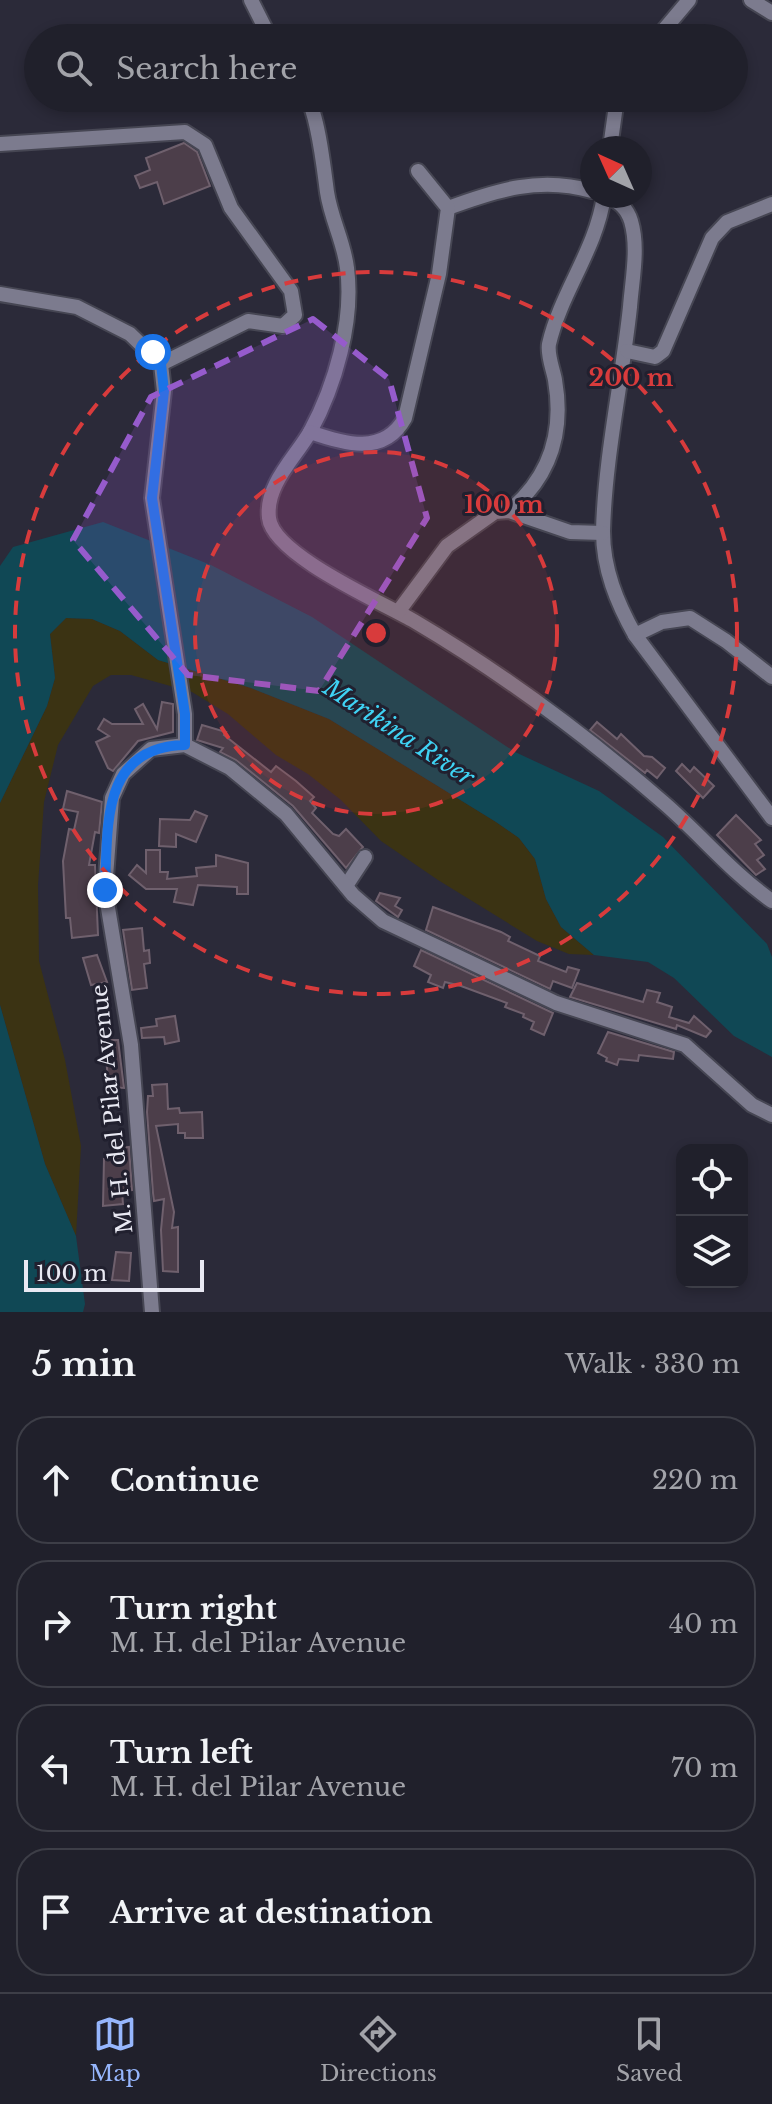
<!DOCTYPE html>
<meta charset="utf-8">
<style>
body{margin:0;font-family:"Libre Baskerville",serif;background:#282833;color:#f1f3f6}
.controls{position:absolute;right:24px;bottom:24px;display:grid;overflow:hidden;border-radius:16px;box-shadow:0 4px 12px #0003}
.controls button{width:72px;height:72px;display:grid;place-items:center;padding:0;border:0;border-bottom:2px solid #3d3e47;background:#20202b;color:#f1f3f6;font:40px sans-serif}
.compass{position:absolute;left:580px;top:136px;width:72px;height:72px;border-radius:50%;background:#20202b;box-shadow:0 4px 12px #0003;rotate:315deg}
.scale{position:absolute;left:24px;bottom:20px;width:180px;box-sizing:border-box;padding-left:8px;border:4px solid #e9e9f3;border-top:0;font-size:22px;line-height:28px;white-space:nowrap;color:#e9e9f3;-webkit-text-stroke:6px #21202f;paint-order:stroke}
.stop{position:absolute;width:24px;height:24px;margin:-18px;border:6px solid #1a73e8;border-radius:50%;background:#fff}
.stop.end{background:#1a73e8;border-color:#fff;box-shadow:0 2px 8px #0008}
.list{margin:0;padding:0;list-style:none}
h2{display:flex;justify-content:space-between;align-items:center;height:104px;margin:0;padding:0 32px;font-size:34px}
h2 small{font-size:26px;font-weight:400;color:#a2a3a9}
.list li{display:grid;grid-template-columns:52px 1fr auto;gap:24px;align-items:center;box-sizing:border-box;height:128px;margin:0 16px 16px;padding:0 16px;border:2px solid #3d3e47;border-radius:32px}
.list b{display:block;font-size:30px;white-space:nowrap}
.list p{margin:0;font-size:26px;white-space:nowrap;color:#a2a3a9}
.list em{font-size:26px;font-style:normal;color:#a2a3a9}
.icon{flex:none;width:44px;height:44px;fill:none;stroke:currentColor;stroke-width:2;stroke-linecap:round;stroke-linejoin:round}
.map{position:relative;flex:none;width:772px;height:1312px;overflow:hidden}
.search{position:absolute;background:#20202b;box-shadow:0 4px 12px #0003;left:24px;right:24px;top:24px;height:88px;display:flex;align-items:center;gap:20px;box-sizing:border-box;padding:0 28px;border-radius:44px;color:#a2a3a9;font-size:30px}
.sheet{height:680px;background:#20202b}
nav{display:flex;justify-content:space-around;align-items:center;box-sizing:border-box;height:112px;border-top:2px solid #3d3e47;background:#20202b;font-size:22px;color:#a2a3a9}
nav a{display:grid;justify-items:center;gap:4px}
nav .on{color:#96b6fd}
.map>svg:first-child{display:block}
.sand{fill:#3b3313}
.water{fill:#104855}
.building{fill:#4c3e4a;stroke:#6f606d;stroke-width:2}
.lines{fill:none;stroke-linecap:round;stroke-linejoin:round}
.minor-casing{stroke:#464653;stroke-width:18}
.minor{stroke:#7c7b8e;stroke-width:14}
.route{stroke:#1a73e8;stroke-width:10}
.marked{fill:#965bcc;fill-opacity:0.2;stroke:#965bcc;stroke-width:6;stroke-dasharray:16 10;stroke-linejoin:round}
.ring{fill:none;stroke:#d83b3c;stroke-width:4;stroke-dasharray:14 10}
.labels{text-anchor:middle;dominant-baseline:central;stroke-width:6;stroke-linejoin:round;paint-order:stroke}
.street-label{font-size:22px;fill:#e9e9f3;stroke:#21202f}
.water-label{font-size:24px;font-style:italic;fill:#3fd3f4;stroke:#21202f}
.centre{fill:#d83b3c;stroke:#21202f;stroke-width:4}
.ring-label{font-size:24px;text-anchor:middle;font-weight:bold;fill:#d83b3c;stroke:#21202f;stroke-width:6;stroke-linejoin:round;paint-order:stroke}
</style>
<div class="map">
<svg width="772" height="1312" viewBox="0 0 772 1312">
<rect width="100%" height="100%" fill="#2b2a39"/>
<polygon class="sand" points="66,618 92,619 120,631 158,660 251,688 329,719 496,822 519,838 535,859 546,899 561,927 594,955 569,954 537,941 438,880 381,841 341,800 308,774 276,755 228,714 192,692 131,675 111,675 93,686 58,745 44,802 38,885 39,961 65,1060 81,1146 76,1236 45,1164 0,1005 0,803 47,706 55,678 50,634"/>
<g class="water">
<polygon points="103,522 211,565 312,617 515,752 599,791 663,837 767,944 772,957 772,1057 734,1036 674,978 648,962 594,955 561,927 546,899 535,859 519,838 496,822 329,719 251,688 158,660 120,631 92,619 66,618 50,634 55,678 47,706 0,803 0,566 13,547"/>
<polygon points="0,1005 45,1164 76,1236 85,1304 83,1312 0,1312"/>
</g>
<g class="building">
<polygon points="184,143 197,152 210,186 164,204 157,182 140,188 135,176 150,170 146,158"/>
<polygon points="162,702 173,704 173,732 138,741 113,771 108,768 96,742 109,736 98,729 104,719 112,724 143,724 135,709 143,704 157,729"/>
<polygon points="597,722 617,739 621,734 644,756 652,757 665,768 657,778 647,770 645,773 590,730"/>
<polygon points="202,725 226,732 224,735 271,772 276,766 296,781 314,797 310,801 316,808 312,813 333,834 339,836 346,829 363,847 346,868 293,806 236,760 220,752 223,748 197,740"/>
<polygon points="682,764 690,772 694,767 714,786 703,798 676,771"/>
<polygon points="67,791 102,802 99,833 95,832 89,865 95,865 98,935 72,938 70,918 66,918 63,861 69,829 74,830 78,812 63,809"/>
<polygon points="195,811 207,816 196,842 176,834 176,847 159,846 160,819 190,820"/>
<polygon points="736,815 761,840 755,844 764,855 757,860 765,869 756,875 717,835"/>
<polygon points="146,850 160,850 160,872 168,872 167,879 197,876 196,868 216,866 216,855 248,863 248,894 237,894 237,887 198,885 193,905 174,902 177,889 146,889 129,875 137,865 146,873"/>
<polygon points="380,893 400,898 395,906 402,910 398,917 376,901"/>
<polygon points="433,907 501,932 510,937 508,941 540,956 538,961 566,972 568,967 579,970 572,988 553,981 550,989 426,930"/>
<polygon points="142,928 144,951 149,950 150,963 144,964 147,988 132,990 123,930"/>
<polygon points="421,950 553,1013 544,1035 531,1029 534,1022 523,1017 524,1014 505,1007 507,1003 461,986 445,982 443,988 428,982 431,975 414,966"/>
<polygon points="97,955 107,982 91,985 83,958"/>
<polygon points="577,983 643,1002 647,990 660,993 657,1002 672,1007 669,1017 689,1023 694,1016 711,1031 706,1037 677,1025 676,1029 570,997"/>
<polygon points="175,1016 179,1041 165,1044 164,1037 142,1038 141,1028 157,1026 156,1019"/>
<polygon points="608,1032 674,1052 673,1059 639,1055 638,1061 619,1059 617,1065 606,1061 607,1058 598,1053"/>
<polygon points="104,1040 118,1040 124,1088 109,1087"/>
<polygon points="167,1084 168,1109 179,1108 180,1113 202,1112 203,1138 185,1138 185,1133 178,1133 178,1124 156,1126 174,1212 172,1228 178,1227 178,1272 163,1271 161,1230 164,1199 154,1201 153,1193 147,1112 148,1096 153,1096 152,1085"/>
<polygon points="129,1147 132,1190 122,1191 123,1204 103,1206 104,1159 115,1158 114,1149"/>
<polygon points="116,1252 131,1253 129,1281 112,1280"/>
</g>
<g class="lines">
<defs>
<g id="minor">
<polyline points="251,0 270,38"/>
<polyline points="751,0 772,13"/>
<polyline points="657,38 689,0"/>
<path d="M 307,98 C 318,115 324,170 327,192 C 331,219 344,242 347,268 C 354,321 335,386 310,432 C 295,458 265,485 269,518 C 273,555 383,603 414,621 C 502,673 588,737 664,803 C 701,835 732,873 772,901"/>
<polyline points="0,144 185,132 205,145 231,208 291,291 295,315 283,326 248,321 161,364"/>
<polyline points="610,148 617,98"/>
<path d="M 607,196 C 619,202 627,208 631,221 C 639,248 632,280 630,307 C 622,382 605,456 603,531 C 603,569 617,603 635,635 L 772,818"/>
<path d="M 448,208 C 497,190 540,176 592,191"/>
<polyline points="0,294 77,307 130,334 161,364 164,391 152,498 185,714 185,745"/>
<polyline points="627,351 655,357 663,351 712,238 727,222 772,204"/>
<path d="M 310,432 C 344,444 384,456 405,418 L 439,274 L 448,208 L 418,171"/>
<path d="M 509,511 C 550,477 564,432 555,380 C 553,369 547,355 549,344 C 561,292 596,250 604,196"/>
<polyline points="398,612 447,546 495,512 509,511 570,532 603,533"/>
<polyline points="635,635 662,622 690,618 726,641 772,677"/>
<polyline points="346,886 365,857"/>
<polyline points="152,1312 131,1045 105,890 112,798 123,774 151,749 185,745 230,768 286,814 353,895 383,921 556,1003 685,1045 752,1105 772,1115"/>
</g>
</defs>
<use href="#minor" class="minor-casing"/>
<use href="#minor" class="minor"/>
</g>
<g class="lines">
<path class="route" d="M 105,890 C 108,827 100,747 185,745 L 185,714 L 152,498 L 164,391 L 161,364 L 153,352"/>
</g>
<path class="marked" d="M 313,319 L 389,379 L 427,518 L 319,691 L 188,675 L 73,540 L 151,397 Z"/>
<circle cx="376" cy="633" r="181" fill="#d83b3c" fill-opacity=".12"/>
<g class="ring">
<circle cx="376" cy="633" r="181"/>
<circle cx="376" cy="633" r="361"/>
</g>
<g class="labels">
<g class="street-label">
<text transform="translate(112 1109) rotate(-96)">M. H. del Pilar Avenue</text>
</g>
<g class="water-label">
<text transform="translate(399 732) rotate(33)">Marikina River</text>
</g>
</g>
<circle cx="376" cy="633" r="12" class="centre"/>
<g class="ring-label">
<text x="631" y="386">200 m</text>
<text x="504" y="513">100 m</text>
</g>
</svg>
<div class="controls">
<button><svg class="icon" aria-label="locate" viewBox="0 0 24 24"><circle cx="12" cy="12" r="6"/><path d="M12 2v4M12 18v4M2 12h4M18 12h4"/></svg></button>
<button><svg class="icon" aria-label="layers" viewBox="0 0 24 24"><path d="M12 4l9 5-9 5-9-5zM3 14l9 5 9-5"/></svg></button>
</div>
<svg class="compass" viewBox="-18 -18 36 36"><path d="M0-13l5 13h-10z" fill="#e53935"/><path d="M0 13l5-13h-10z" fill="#a2a3a9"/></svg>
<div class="scale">100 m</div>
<div class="stop" style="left:153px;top:352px"></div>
<div class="stop end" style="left:105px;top:890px"></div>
<div class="search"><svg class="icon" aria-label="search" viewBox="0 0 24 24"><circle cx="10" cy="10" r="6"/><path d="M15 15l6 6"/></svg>Search here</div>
</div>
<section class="sheet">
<h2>5 min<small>Walk · 330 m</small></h2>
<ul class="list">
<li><svg class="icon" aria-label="ahead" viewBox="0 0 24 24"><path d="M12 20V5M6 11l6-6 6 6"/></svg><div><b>Continue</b></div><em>220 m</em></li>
<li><svg class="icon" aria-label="right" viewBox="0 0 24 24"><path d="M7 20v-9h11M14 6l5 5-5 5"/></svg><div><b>Turn right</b><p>M. H. del Pilar Avenue</p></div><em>40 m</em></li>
<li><svg class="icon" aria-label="left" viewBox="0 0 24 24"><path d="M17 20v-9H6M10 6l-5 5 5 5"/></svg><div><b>Turn left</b><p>M. H. del Pilar Avenue</p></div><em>70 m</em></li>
<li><svg class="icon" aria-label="arrive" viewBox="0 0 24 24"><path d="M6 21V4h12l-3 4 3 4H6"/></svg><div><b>Arrive at destination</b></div></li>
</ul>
</section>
<nav>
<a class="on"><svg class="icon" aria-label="map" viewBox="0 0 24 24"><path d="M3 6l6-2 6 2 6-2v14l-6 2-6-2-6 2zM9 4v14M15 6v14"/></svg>Map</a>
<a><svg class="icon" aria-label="directions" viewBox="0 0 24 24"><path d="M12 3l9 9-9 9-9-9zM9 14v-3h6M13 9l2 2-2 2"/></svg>Directions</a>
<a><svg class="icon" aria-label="saved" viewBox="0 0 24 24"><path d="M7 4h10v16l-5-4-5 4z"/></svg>Saved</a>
</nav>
